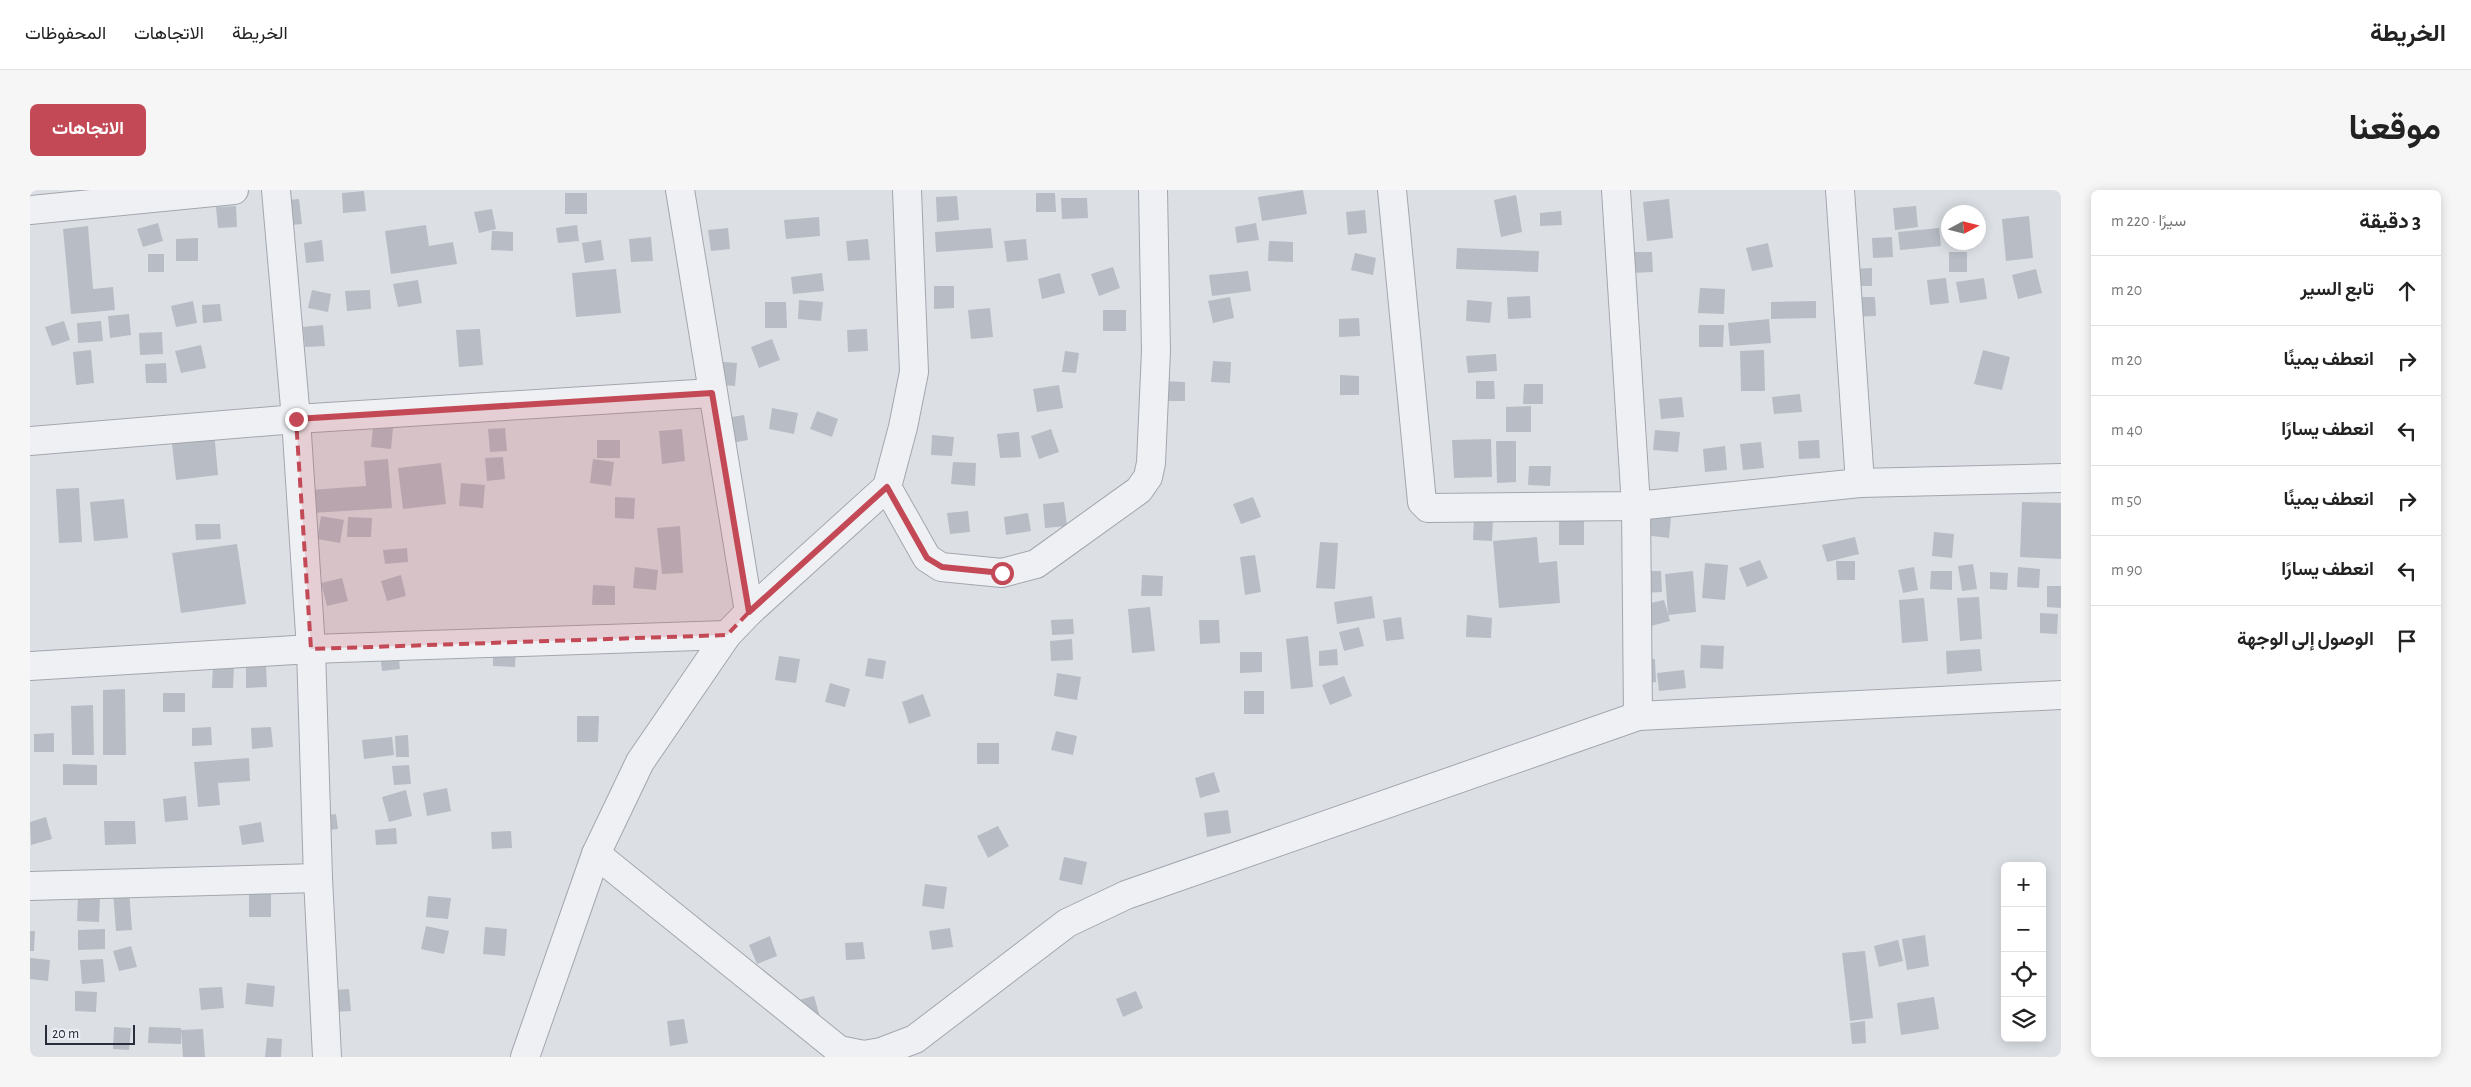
<!DOCTYPE html>
<html lang="ar">
<meta charset="utf-8">
<style>
body{margin:0;font-family:"Alegreya Sans",Vazirmatn,sans-serif;background:#f6f6f6;color:#222;direction:rtl}
.controls{position:absolute;right:15px;bottom:15px;display:grid;overflow:hidden;border-radius:8px;box-shadow:0 2px 12px #0003}
.controls button{width:45px;height:45px;display:grid;place-items:center;padding:0;border:0;border-bottom:1px solid #e0e0e0;background:#fff;color:#222;font:25px sans-serif}
.compass{position:absolute;left:1911px;top:15px;width:45px;height:45px;border-radius:50%;background:#fff;box-shadow:0 2px 12px #0003;rotate:83deg}
.scale{position:absolute;left:15px;bottom:12px;width:90px;box-sizing:border-box;padding-left:5px;border:2px solid #272d3a;border-top:0;font-size:14px;line-height:18px;white-space:nowrap;color:#272d3a;-webkit-text-stroke:4px #ebeef3;paint-order:stroke}
.stop{position:absolute;width:15px;height:15px;margin:-11px;border:4px solid #c34956;border-radius:50%;background:#fff}
.stop.end{background:#c34956;border-color:#fff;box-shadow:0 1px 5px #0008}
.list{margin:0;padding:0;list-style:none}
h2{display:flex;justify-content:space-between;align-items:center;height:65px;margin:0;padding:0 20px;font-size:21px}
h2 small{font-size:16px;font-weight:400;color:#767676}
.list li{display:grid;grid-template-columns:32px 1fr auto;gap:15px;align-items:center;box-sizing:border-box;height:70px;padding:0 20px;border-top:1px solid #e0e0e0}
.list b{display:block;font-size:19px;white-space:nowrap}
.list em{font-size:16px;font-style:normal;color:#767676}
.icon{flex:none;width:28px;height:28px;fill:none;stroke:currentColor;stroke-width:2;stroke-linecap:round;stroke-linejoin:round}
.map{position:relative;flex:none;width:2031px;height:867px;overflow:hidden;direction:ltr;border-radius:8px}
header{display:flex;align-items:center;gap:30px;box-sizing:border-box;height:70px;padding:0 25px;background:#fff;border-bottom:1px solid #e0e0e0}
header strong{font-size:24px}
nav{display:flex;gap:28px;margin-inline-start:auto;font-size:18px}
.intro{display:flex;align-items:center;justify-content:space-between;box-sizing:border-box;height:120px;padding:0 30px}
h1{margin:0;font-size:35px}
.button{padding:12px 22px;border-radius:8px;background:#c34956;color:#fff;font-size:18px;font-weight:700}
main{display:flex;gap:30px;padding:0 30px}
aside{flex:1;background:#fff;border-radius:8px;box-shadow:0 2px 12px #0003}
.map>svg:first-child{display:block}
.building{fill:#b7bcc5}
.lines{fill:none;stroke-linecap:round;stroke-linejoin:round}
.minor-casing{stroke:#a2a7ae;stroke-width:30}
.minor{stroke:#eff0f4;stroke-width:28}
.route{stroke:#c34956;stroke-width:6}
.marked{fill:#c34956;fill-opacity:0.2;stroke:#c34956;stroke-width:4;stroke-dasharray:10 6;stroke-linejoin:round}
</style>
<header>
<strong>الخريطة</strong>
<nav><a>الخريطة</a><a>الاتجاهات</a><a>المحفوظات</a></nav>
</header>
<div class="intro"><h1>موقعنا</h1><a class="button">الاتجاهات</a></div>
<main>
<aside>
<h2>3 دقيقة<small>سيرًا · 220 m</small></h2>
<ul class="list">
<li><svg class="icon" aria-label="ahead" viewBox="0 0 24 24"><path d="M12 20V5M6 11l6-6 6 6"/></svg><div><b>تابع السير</b></div><em>20 m</em></li>
<li><svg class="icon" aria-label="right" viewBox="0 0 24 24"><path d="M7 20v-9h11M14 6l5 5-5 5"/></svg><div><b>انعطف يمينًا</b></div><em>20 m</em></li>
<li><svg class="icon" aria-label="left" viewBox="0 0 24 24"><path d="M17 20v-9H6M10 6l-5 5 5 5"/></svg><div><b>انعطف يسارًا</b></div><em>40 m</em></li>
<li><svg class="icon" aria-label="right" viewBox="0 0 24 24"><path d="M7 20v-9h11M14 6l5 5-5 5"/></svg><div><b>انعطف يمينًا</b></div><em>50 m</em></li>
<li><svg class="icon" aria-label="left" viewBox="0 0 24 24"><path d="M17 20v-9H6M10 6l-5 5 5 5"/></svg><div><b>انعطف يسارًا</b></div><em>90 m</em></li>
<li><svg class="icon" aria-label="arrive" viewBox="0 0 24 24"><path d="M6 21V4h12l-3 4 3 4H6"/></svg><div><b>الوصول إلى الوجهة</b></div></li>
</ul>
</aside>
<div class="map">
<svg width="2031" height="867" viewBox="0 0 2031 867">
<rect width="100%" height="100%" fill="#dce0e5"/>
<g class="building">
<polygon points="1273,0 1277,24 1232,31 1228,7"/>
<polygon points="334,1 336,21 313,23 312,3"/>
<rect x="535" y="3" width="22" height="21"/>
<polygon points="1006,3 1025,3 1026,22 1006,22"/>
<polygon points="1486,5 1492,42 1471,47 1464,10"/>
<polygon points="927,6 929,30 907,32 906,7"/>
<polygon points="1031,8 1057,8 1058,28 1032,29"/>
<polygon points="269,9 272,34 251,36 249,11"/>
<polygon points="1639,9 1643,48 1617,51 1613,12"/>
<polygon points="206,16 207,37 188,38 186,17"/>
<polygon points="1886,16 1888,37 1865,40 1863,18"/>
<polygon points="462,19 466,39 449,43 444,22"/>
<polygon points="1335,20 1337,43 1318,45 1316,22"/>
<polygon points="1531,21 1532,35 1510,36 1510,23"/>
<polygon points="1999,26 2003,68 1976,71 1972,29"/>
<polygon points="789,27 790,46 756,49 754,30"/>
<polygon points="128,33 133,51 113,57 107,39"/>
<polygon points="1226,33 1229,50 1207,53 1205,37"/>
<polygon points="396,35 399,56 423,52 427,74 361,84 355,41"/>
<polygon points="547,35 549,51 528,53 526,38"/>
<polygon points="58,36 63,99 83,97 85,120 41,124 33,39"/>
<polygon points="698,38 700,59 681,61 678,40"/>
<polygon points="961,38 963,58 906,62 905,42"/>
<polygon points="1909,38 1911,56 1870,60 1868,42"/>
<polygon points="462,41 483,42 483,61 461,60"/>
<polygon points="621,47 623,71 601,72 599,49"/>
<polygon points="1862,47 1863,67 1843,68 1842,48"/>
<polygon points="168,48 168,71 146,71 146,49"/>
<polygon points="838,49 840,70 818,71 816,51"/>
<polygon points="996,49 998,70 977,72 974,51"/>
<polygon points="292,50 294,71 276,73 274,53"/>
<polygon points="571,50 574,70 555,73 552,53"/>
<polygon points="1239,51 1263,52 1263,72 1238,71"/>
<polygon points="1738,53 1743,77 1722,81 1716,58"/>
<polygon points="1427,58 1509,61 1508,82 1426,79"/>
<polygon points="1601,62 1622,62 1623,82 1601,83"/>
<rect x="1919" y="62" width="18" height="20"/>
<polygon points="1325,63 1346,68 1343,85 1321,80"/>
<rect x="118" y="64" width="16" height="18"/>
<polygon points="1083,77 1090,98 1069,106 1061,84"/>
<polygon points="1842,78 1842,96 1823,96 1822,79"/>
<polygon points="586,79 591,123 546,127 542,83"/>
<polygon points="2006,79 2012,103 1988,109 1982,85"/>
<polygon points="1218,81 1221,101 1182,106 1179,85"/>
<polygon points="792,83 794,101 763,104 761,87"/>
<polygon points="1030,83 1035,103 1012,109 1008,89"/>
<polygon points="1916,88 1919,113 1900,115 1897,90"/>
<polygon points="1954,88 1957,109 1930,113 1926,92"/>
<polygon points="388,90 392,113 368,117 363,94"/>
<polygon points="904,96 924,96 924,118 904,119"/>
<polygon points="1670,98 1695,99 1694,124 1668,123"/>
<polygon points="282,100 301,104 298,122 278,118"/>
<polygon points="340,100 341,119 317,121 315,101"/>
<polygon points="1500,106 1501,128 1478,129 1477,107"/>
<polygon points="1200,107 1204,128 1183,133 1178,111"/>
<polygon points="1822,107 1845,107 1846,126 1823,127"/>
<polygon points="769,110 793,112 791,131 768,129"/>
<polygon points="1437,110 1462,112 1460,133 1436,131"/>
<polygon points="163,111 167,133 146,137 141,116"/>
<polygon points="1786,111 1786,128 1741,129 1741,112"/>
<polygon points="735,112 756,112 757,138 735,138"/>
<polygon points="190,114 192,131 173,133 172,115"/>
<polygon points="960,118 963,147 941,149 938,120"/>
<rect x="1073" y="120" width="23" height="21"/>
<polygon points="99,124 101,145 80,148 78,126"/>
<polygon points="1329,128 1330,146 1309,147 1309,129"/>
<polygon points="1739,129 1741,153 1700,156 1698,133"/>
<polygon points="34,131 40,150 22,156 15,137"/>
<polygon points="71,131 73,151 48,153 47,133"/>
<polygon points="293,135 295,156 275,157 273,137"/>
<polygon points="1669,135 1694,135 1693,157 1669,157"/>
<polygon points="450,139 453,175 429,177 426,140"/>
<polygon points="837,139 838,161 818,162 817,140"/>
<polygon points="132,142 133,164 110,165 109,143"/>
<polygon points="742,149 750,170 729,178 721,157"/>
<polygon points="171,155 176,178 151,183 145,161"/>
<polygon points="61,160 64,193 46,195 43,162"/>
<polygon points="1734,160 1735,201 1711,201 1710,161"/>
<polygon points="1953,160 1980,167 1972,200 1944,194"/>
<polygon points="1035,161 1049,163 1046,183 1032,182"/>
<polygon points="1466,164 1467,181 1438,183 1436,166"/>
<polygon points="683,171 707,173 705,196 681,194"/>
<polygon points="1183,171 1201,172 1200,193 1181,192"/>
<polygon points="136,173 137,193 116,193 115,174"/>
<polygon points="1310,185 1329,186 1329,205 1310,205"/>
<polygon points="1133,191 1155,192 1155,211 1133,211"/>
<polygon points="1446,191 1464,191 1465,209 1446,209"/>
<polygon points="1494,194 1513,194 1513,214 1493,214"/>
<polygon points="1029,195 1033,218 1007,222 1003,199"/>
<polygon points="1770,204 1772,222 1744,224 1742,207"/>
<polygon points="1652,207 1654,227 1631,229 1629,209"/>
<polygon points="1501,216 1501,242 1476,242 1476,217"/>
<polygon points="742,218 768,223 764,244 739,239"/>
<polygon points="787,221 808,229 802,247 780,239"/>
<polygon points="714,225 718,250 690,255 685,230"/>
<polygon points="343,237 363,238 361,259 341,257"/>
<polygon points="475,238 477,261 460,262 458,239"/>
<polygon points="652,239 655,271 632,274 629,241"/>
<polygon points="1021,239 1029,262 1009,269 1001,246"/>
<polygon points="1625,240 1650,242 1648,262 1623,260"/>
<polygon points="184,241 188,285 146,290 141,245"/>
<polygon points="989,242 991,267 970,268 967,244"/>
<polygon points="902,245 924,247 922,266 901,265"/>
<polygon points="1461,249 1462,287 1424,288 1422,250"/>
<rect x="567" y="250" width="23" height="18"/>
<polygon points="1789,250 1790,268 1769,269 1768,251"/>
<polygon points="1466,251 1486,251 1486,292 1467,293"/>
<polygon points="1731,252 1734,278 1713,280 1710,254"/>
<polygon points="1695,256 1697,280 1675,282 1673,259"/>
<polygon points="473,267 475,289 457,291 455,268"/>
<polygon points="358,269 362,318 282,323 280,300 336,296 334,271"/>
<polygon points="563,269 584,272 581,296 560,293"/>
<polygon points="923,272 946,273 945,296 921,294"/>
<polygon points="411,273 416,314 373,319 368,278"/>
<polygon points="1499,276 1521,276 1520,296 1498,295"/>
<polygon points="431,293 455,295 453,318 429,316"/>
<polygon points="49,298 52,352 29,353 26,299"/>
<polygon points="585,307 605,308 604,329 585,328"/>
<polygon points="1223,307 1231,327 1211,334 1203,314"/>
<polygon points="94,309 98,348 64,351 60,312"/>
<polygon points="1034,312 1037,336 1015,338 1013,314"/>
<polygon points="1992,312 2031,313 2031,369 1990,367"/>
<polygon points="938,321 940,342 920,344 917,323"/>
<polygon points="998,323 1001,341 976,345 974,327"/>
<polygon points="1616,324 1641,327 1639,348 1614,345"/>
<rect x="1529" y="325" width="25" height="30"/>
<polygon points="291,326 314,330 310,353 287,349"/>
<polygon points="318,327 342,328 341,347 317,347"/>
<polygon points="1444,328 1463,329 1462,351 1443,350"/>
<polygon points="165,334 190,334 191,349 166,350"/>
<polygon points="650,336 653,383 632,384 627,338"/>
<polygon points="1904,342 1924,344 1922,368 1902,366"/>
<polygon points="1507,347 1509,373 1527,371 1530,413 1469,418 1463,351"/>
<polygon points="1825,347 1829,364 1797,372 1792,355"/>
<polygon points="1290,352 1308,353 1305,399 1286,398"/>
<polygon points="207,354 216,414 151,423 142,363"/>
<polygon points="377,358 378,372 355,374 353,360"/>
<polygon points="1225,365 1231,402 1215,405 1210,367"/>
<polygon points="1730,370 1738,388 1717,397 1709,378"/>
<polygon points="1806,371 1825,371 1825,390 1807,390"/>
<polygon points="1675,373 1698,375 1695,410 1672,408"/>
<polygon points="1943,374 1947,399 1932,401 1928,376"/>
<polygon points="605,377 628,380 626,400 603,398"/>
<polygon points="1884,377 1888,400 1873,403 1868,380"/>
<polygon points="1988,377 2010,379 2009,398 1987,397"/>
<polygon points="1611,381 1631,381 1632,402 1612,403"/>
<polygon points="1663,381 1666,422 1638,425 1635,384"/>
<polygon points="1901,381 1922,381 1922,400 1900,399"/>
<polygon points="1960,382 1978,383 1977,400 1960,399"/>
<polygon points="371,385 376,406 357,411 351,391"/>
<polygon points="1112,385 1133,386 1132,406 1111,406"/>
<polygon points="312,388 318,411 297,416 291,393"/>
<polygon points="563,395 585,396 585,415 562,415"/>
<polygon points="2017,396 2031,396 2031,418 2017,417"/>
<polygon points="1342,406 1345,428 1307,434 1304,412"/>
<polygon points="1949,407 1952,449 1930,451 1927,408"/>
<polygon points="1894,408 1898,451 1872,453 1869,410"/>
<polygon points="1634,410 1640,431 1621,436 1616,414"/>
<polygon points="1120,417 1125,461 1102,463 1098,419"/>
<polygon points="2010,423 2028,424 2027,444 2010,443"/>
<polygon points="1437,425 1462,428 1461,448 1436,447"/>
<polygon points="1371,427 1374,449 1356,451 1353,430"/>
<polygon points="1043,429 1044,444 1022,445 1021,430"/>
<polygon points="1169,430 1189,430 1190,453 1170,454"/>
<polygon points="1329,437 1334,456 1314,461 1309,442"/>
<polygon points="1278,446 1283,497 1261,499 1256,449"/>
<polygon points="1042,449 1043,470 1021,471 1020,451"/>
<polygon points="463,455 486,456 485,477 463,476"/>
<polygon points="1671,455 1694,456 1693,479 1670,478"/>
<polygon points="1307,459 1308,475 1289,476 1289,461"/>
<polygon points="1950,459 1952,481 1917,484 1916,461"/>
<polygon points="368,461 370,479 352,481 350,463"/>
<polygon points="1210,462 1232,462 1232,482 1210,483"/>
<polygon points="749,466 770,469 766,493 745,490"/>
<polygon points="838,468 856,471 853,489 835,486"/>
<polygon points="1625,469 1626,492 1609,494 1607,470"/>
<polygon points="183,474 204,475 203,498 182,498"/>
<polygon points="236,475 237,497 216,498 216,476"/>
<polygon points="1654,480 1656,498 1629,501 1627,483"/>
<polygon points="1027,483 1051,487 1047,510 1024,506"/>
<polygon points="1314,486 1322,506 1300,515 1292,495"/>
<polygon points="800,493 820,499 815,517 795,512"/>
<polygon points="95,499 96,565 73,565 73,500"/>
<rect x="1214" y="501" width="20" height="23"/>
<rect x="133" y="503" width="22" height="19"/>
<polygon points="893,504 901,526 879,534 872,512"/>
<polygon points="63,515 64,565 42,565 41,516"/>
<polygon points="547,526 569,526 568,552 547,552"/>
<polygon points="181,537 182,555 162,556 162,538"/>
<polygon points="241,537 243,557 222,559 221,538"/>
<polygon points="1026,541 1047,546 1043,565 1021,560"/>
<polygon points="24,543 24,562 4,562 4,544"/>
<polygon points="378,545 379,567 366,567 365,546"/>
<polygon points="362,547 364,565 334,569 332,550"/>
<rect x="947" y="553" width="22" height="21"/>
<polygon points="219,568 220,591 188,593 190,615 168,617 164,572"/>
<polygon points="33,574 67,575 67,595 33,595"/>
<polygon points="379,575 381,594 364,595 362,576"/>
<polygon points="1184,582 1190,602 1170,608 1165,588"/>
<polygon points="417,598 421,621 397,626 393,603"/>
<polygon points="376,600 382,626 359,632 352,607"/>
<polygon points="156,606 158,630 135,632 133,609"/>
<polygon points="1198,620 1201,643 1177,647 1174,623"/>
<polygon points="306,624 308,639 289,641 287,626"/>
<polygon points="16,627 22,649 1,655 0,632"/>
<polygon points="74,631 105,631 106,654 75,655"/>
<polygon points="231,632 234,652 212,655 209,636"/>
<polygon points="968,636 979,656 958,668 947,646"/>
<polygon points="366,638 367,654 346,655 345,640"/>
<polygon points="481,641 482,658 462,659 461,642"/>
<polygon points="1034,667 1057,672 1052,695 1029,690"/>
<polygon points="895,694 917,697 914,719 892,716"/>
<polygon points="99,700 102,740 86,741 83,701"/>
<polygon points="241,702 241,727 219,727 219,703"/>
<polygon points="398,706 421,708 418,729 396,727"/>
<polygon points="48,707 70,708 69,732 47,731"/>
<polygon points="396,736 419,741 414,764 391,759"/>
<polygon points="455,737 477,739 475,766 453,764"/>
<polygon points="920,738 923,757 902,760 899,741"/>
<polygon points="75,739 75,759 48,760 48,740"/>
<polygon points="0,741 5,741 4,761 0,761"/>
<polygon points="1895,745 1899,776 1877,780 1872,749"/>
<polygon points="740,746 747,766 727,774 719,755"/>
<polygon points="1868,750 1873,771 1849,777 1844,756"/>
<polygon points="833,752 835,769 816,770 815,753"/>
<polygon points="101,756 107,777 89,781 83,761"/>
<polygon points="1835,761 1843,828 1820,831 1812,763"/>
<polygon points="0,768 20,770 18,791 0,789"/>
<polygon points="73,769 75,792 52,794 50,770"/>
<polygon points="217,793 245,796 243,817 215,814"/>
<polygon points="192,797 194,818 171,820 169,798"/>
<polygon points="319,799 321,821 305,822 303,800"/>
<polygon points="45,801 67,802 66,822 45,821"/>
<polygon points="1106,801 1113,818 1093,827 1086,809"/>
<polygon points="784,806 790,827 771,832 765,811"/>
<polygon points="1904,807 1909,839 1871,845 1867,813"/>
<polygon points="654,829 658,853 640,856 637,831"/>
<polygon points="1835,831 1836,853 1822,854 1820,833"/>
<polygon points="84,837 101,838 99,860 83,859"/>
<polygon points="119,837 151,838 151,854 118,853"/>
<polygon points="173,839 175,867 153,867 151,840"/>
<polygon points="237,848 252,849 251,867 235,867"/>
</g>
<g class="lines">
<defs>
<g id="minor">
<polyline points="246,0 266,229 281,459 288,688 297,867"/>
<polyline points="650,0 719,422"/>
<polyline points="1362,0 1392,312 1398,318 1606,316 1830,293 2031,288"/>
<polyline points="1586,0 1606,316 1608,526 2031,505"/>
<polyline points="1810,0 1830,293"/>
<polyline points="0,20 204,0"/>
<polyline points="0,251 266,229 682,203"/>
<polyline points="857,297 897,368 911,377 972,383 1006,374 1109,300 1118,287 1121,273 1126,161 1123,0"/>
<polyline points="0,476 281,459 697,445"/>
<polyline points="566,664 809,860 834,865 851,862 885,849 1037,733 1096,705 1608,526"/>
<polyline points="0,696 288,688"/>
<polyline points="495,867 566,664 610,572 697,445 719,422 857,297 873,237 884,182 877,0"/>
</g>
</defs>
<use href="#minor" class="minor-casing"/>
<use href="#minor" class="minor"/>
</g>
<g class="lines">
<polyline class="route" points="266,229 682,203 719,422 857,297 897,368 912,377 972,383"/>
</g>
<path class="marked" d="M 682,203 L 719,422 L 697,445 L 281,459 L 266,229 Z"/>
</svg>
<div class="controls">
<button>+</button>
<button>−</button>
<button><svg class="icon" aria-label="locate" viewBox="0 0 24 24"><circle cx="12" cy="12" r="6"/><path d="M12 2v4M12 18v4M2 12h4M18 12h4"/></svg></button>
<button><svg class="icon" aria-label="layers" viewBox="0 0 24 24"><path d="M12 4l9 5-9 5-9-5zM3 14l9 5 9-5"/></svg></button>
</div>
<svg class="compass" viewBox="-18 -18 36 36"><path d="M0-13l5 13h-10z" fill="#e53935"/><path d="M0 13l5-13h-10z" fill="#767676"/></svg>
<div class="scale">20 m</div>
<div class="stop" style="left:972px;top:383px"></div>
<div class="stop end" style="left:266px;top:229px"></div>
</div>
</main>
